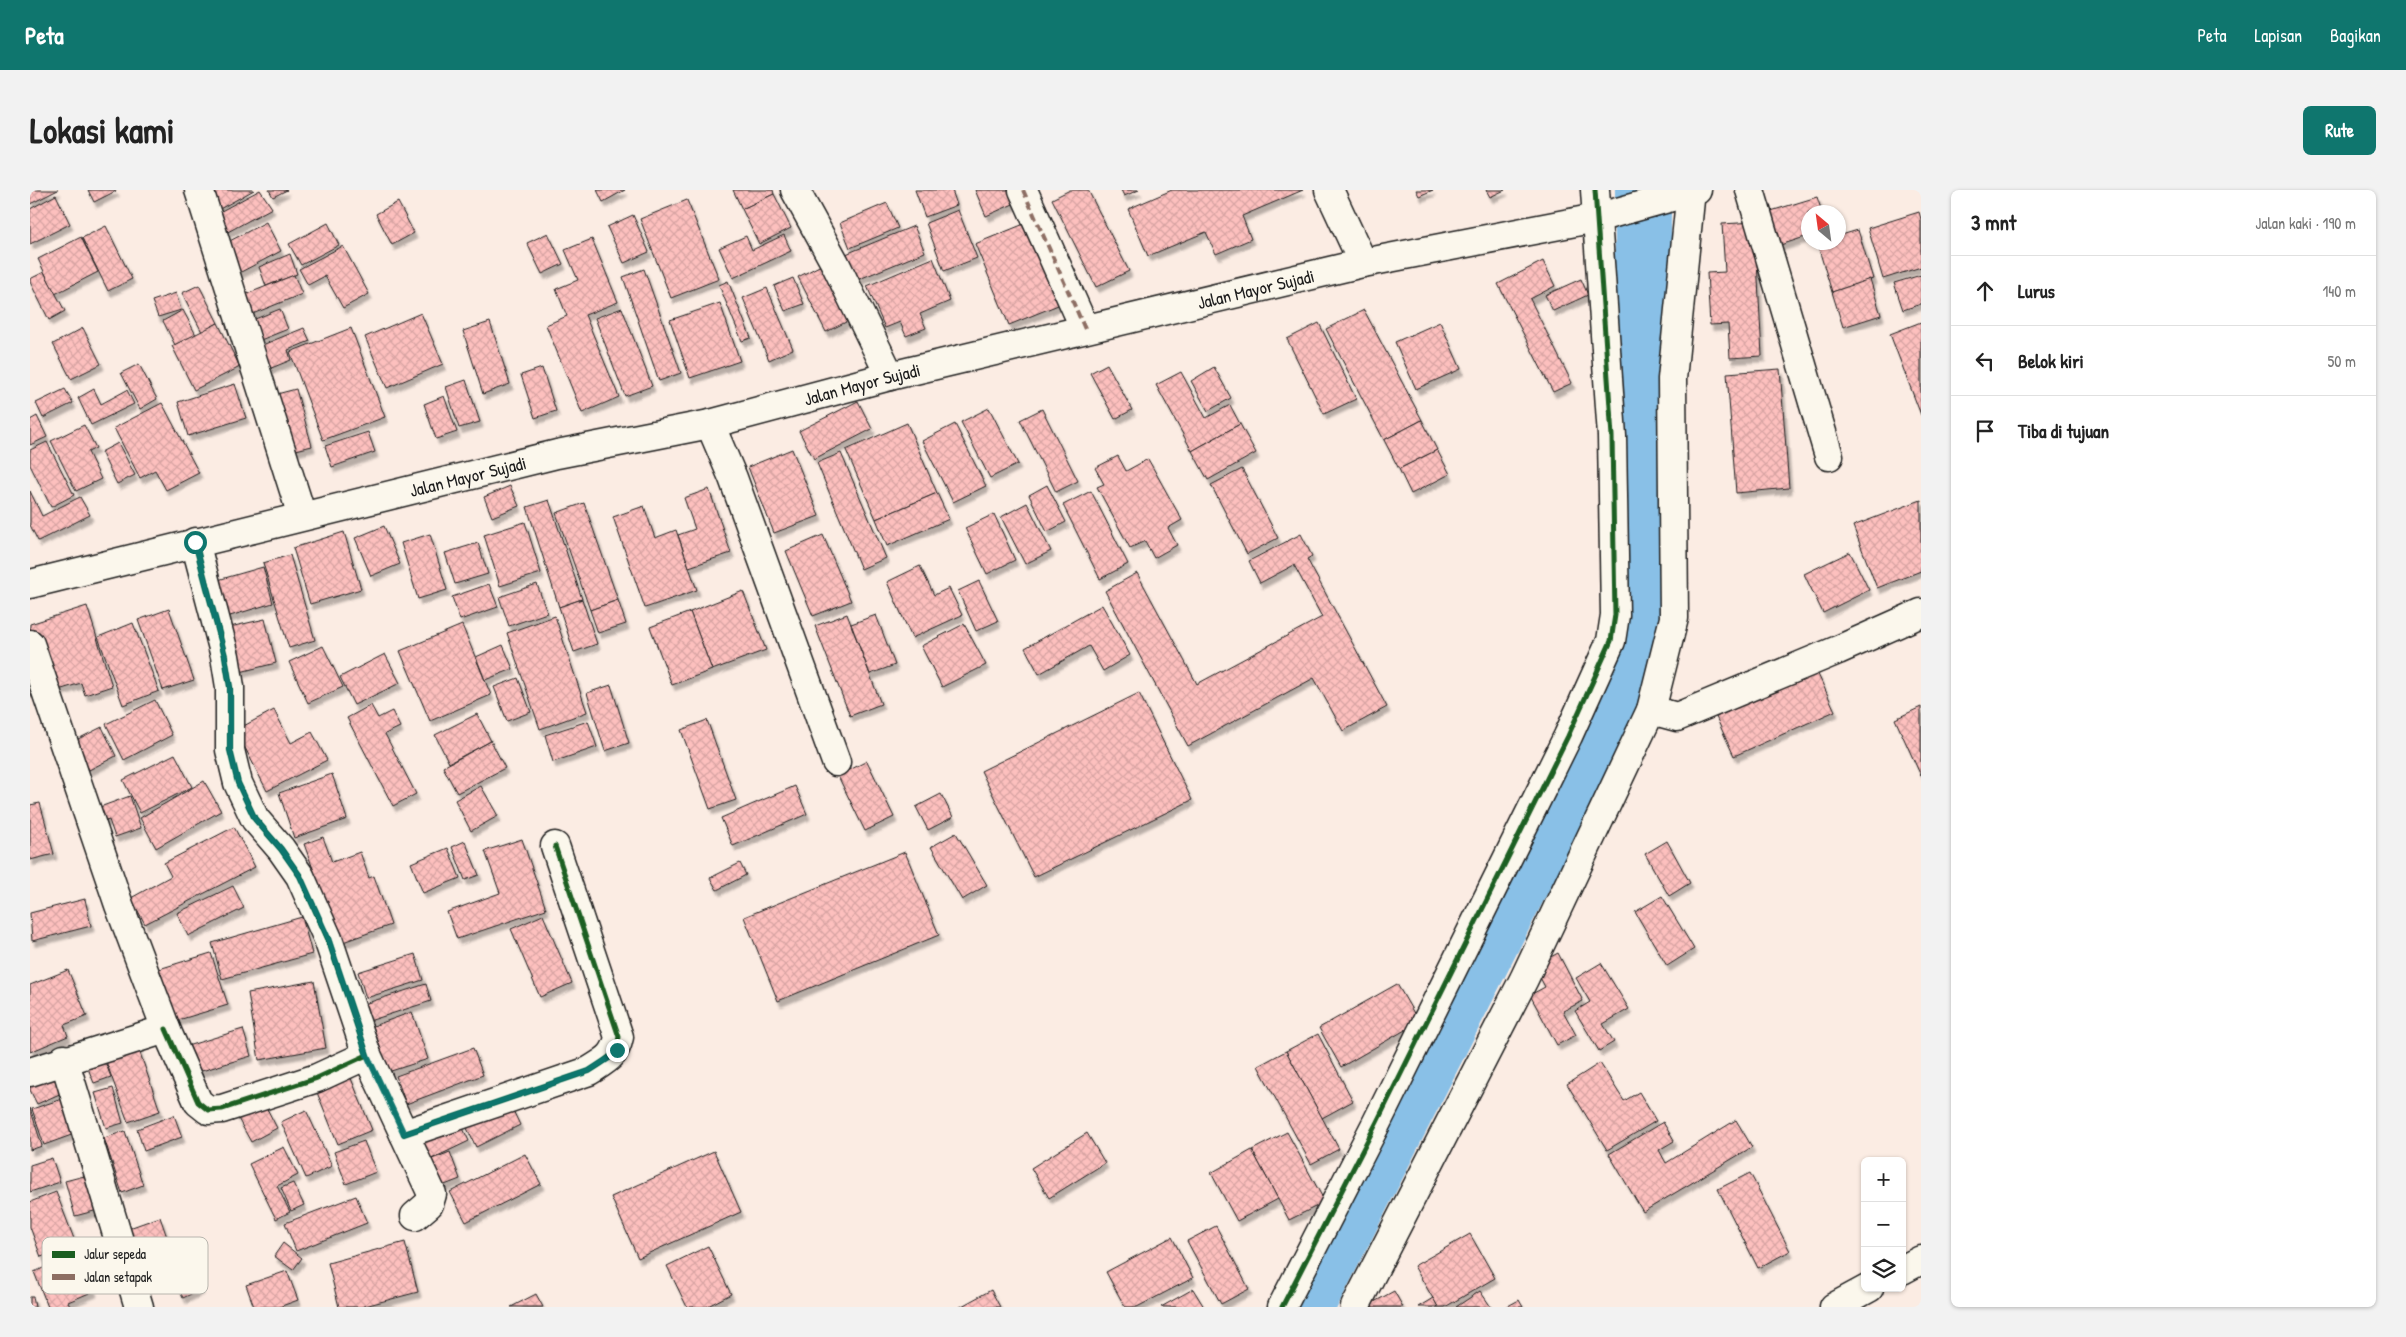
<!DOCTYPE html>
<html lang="id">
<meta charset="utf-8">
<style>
body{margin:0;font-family:"Patrick Hand",sans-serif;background:#f2f2f2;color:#222}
.controls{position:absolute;right:15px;bottom:15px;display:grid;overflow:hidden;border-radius:8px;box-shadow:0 1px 4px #0004}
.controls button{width:45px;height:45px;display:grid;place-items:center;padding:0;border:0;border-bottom:1px solid #e0e0e0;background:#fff;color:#222;font:25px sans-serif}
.compass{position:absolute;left:1771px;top:15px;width:45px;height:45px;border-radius:50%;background:#fff;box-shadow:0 1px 4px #0004;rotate:331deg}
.stop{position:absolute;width:15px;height:15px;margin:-11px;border:4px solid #0f766e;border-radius:50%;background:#fff}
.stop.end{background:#0f766e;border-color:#fff;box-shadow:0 1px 5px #0008}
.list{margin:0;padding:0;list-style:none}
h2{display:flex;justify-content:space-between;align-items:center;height:65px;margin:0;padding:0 20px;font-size:21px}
h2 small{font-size:16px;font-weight:400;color:#767676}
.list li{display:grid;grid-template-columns:32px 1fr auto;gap:15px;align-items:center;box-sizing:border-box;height:70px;padding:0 20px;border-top:1px solid #e0e0e0}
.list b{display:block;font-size:19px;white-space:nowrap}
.list em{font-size:16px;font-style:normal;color:#767676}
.icon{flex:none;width:28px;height:28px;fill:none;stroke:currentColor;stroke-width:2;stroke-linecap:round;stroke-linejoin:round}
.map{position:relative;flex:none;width:1891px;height:1117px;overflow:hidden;border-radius:8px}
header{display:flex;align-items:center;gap:30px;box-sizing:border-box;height:70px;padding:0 25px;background:#0f766e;color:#fff}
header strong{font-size:24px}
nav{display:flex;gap:28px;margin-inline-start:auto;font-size:18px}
.intro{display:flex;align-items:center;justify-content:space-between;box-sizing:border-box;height:120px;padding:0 30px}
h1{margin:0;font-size:35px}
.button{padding:12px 22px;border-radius:8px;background:#0f766e;color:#fff;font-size:18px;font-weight:700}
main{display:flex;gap:30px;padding:0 30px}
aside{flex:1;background:#fff;border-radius:8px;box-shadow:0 1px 4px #0004}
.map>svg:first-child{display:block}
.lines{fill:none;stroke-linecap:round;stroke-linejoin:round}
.river{stroke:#89c0e7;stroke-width:56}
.building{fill:url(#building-cross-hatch);stroke:#1c1c1c;filter:url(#shadow)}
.minor-casing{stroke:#1c1c1c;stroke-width:31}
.highway-casing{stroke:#1c1c1c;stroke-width:31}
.minor{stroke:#fbf7ec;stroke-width:28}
.highway{stroke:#fbf7ec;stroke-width:28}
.quiet{stroke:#8d6e63;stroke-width:4;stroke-dasharray:8 4;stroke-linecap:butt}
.cycleway-casing{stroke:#fbf7ec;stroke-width:8}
.cycleway{stroke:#1b5e20;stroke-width:5}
.route{stroke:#0f766e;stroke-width:6}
.labels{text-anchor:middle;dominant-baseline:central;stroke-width:5;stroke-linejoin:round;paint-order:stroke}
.street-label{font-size:18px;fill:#1c1c1c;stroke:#fbf7ec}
.key{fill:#fbf7ec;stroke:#b8b5ae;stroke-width:1}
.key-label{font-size:14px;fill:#1c1c1c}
</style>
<header>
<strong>Peta</strong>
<nav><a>Peta</a><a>Lapisan</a><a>Bagikan</a></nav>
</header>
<div class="intro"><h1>Lokasi kami</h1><a class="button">Rute</a></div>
<main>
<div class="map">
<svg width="1891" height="1117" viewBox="0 0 1891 1117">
<defs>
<pattern id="building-cross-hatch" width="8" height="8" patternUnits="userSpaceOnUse" patternTransform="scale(1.25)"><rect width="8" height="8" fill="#fdc0be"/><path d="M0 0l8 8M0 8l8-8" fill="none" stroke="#d8a4a3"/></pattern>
<filter id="shadow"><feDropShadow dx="3" dy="5.5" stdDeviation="1" flood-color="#0004"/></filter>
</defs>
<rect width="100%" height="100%" fill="#fbece3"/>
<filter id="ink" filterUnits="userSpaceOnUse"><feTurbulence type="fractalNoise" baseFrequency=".02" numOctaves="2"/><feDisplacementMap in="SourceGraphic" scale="10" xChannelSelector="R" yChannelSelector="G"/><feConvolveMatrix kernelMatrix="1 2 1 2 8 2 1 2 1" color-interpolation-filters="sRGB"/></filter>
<g filter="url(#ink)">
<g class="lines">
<polyline class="river" points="1276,1117 1612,455 1613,0"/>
</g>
<g class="building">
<polygon points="0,0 28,0 0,14"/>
<polygon points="58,0 86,0 86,1 64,12"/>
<polygon points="185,0 224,0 186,21 177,4"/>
<polygon points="230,0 242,18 194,44 184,25"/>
<polygon points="239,0 257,0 243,7"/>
<polygon points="567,0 595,0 573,12"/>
<polygon points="703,0 743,0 744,4 712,19"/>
<polygon points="885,0 922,0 927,15 895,27"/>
<polygon points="945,0 985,0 990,11 956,26"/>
<polygon points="1040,0 1058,0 1099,81 1066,97 1022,9"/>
<polygon points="1091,0 1109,0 1094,6"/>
<polygon points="1142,0 1273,0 1212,26 1221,49 1186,64 1176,42 1118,66 1098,19"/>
<polygon points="1386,0 1403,0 1389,6"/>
<polygon points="1456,0 1475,0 1460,7"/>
<polygon points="744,4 761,38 729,54 712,19"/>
<polygon points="26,5 40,34 0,54 0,19"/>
<polygon points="1787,7 1792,22 1778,22 1778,46 1741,58 1731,24"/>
<polygon points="657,10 689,89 641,108 610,29"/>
<polygon points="368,12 384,43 362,55 346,24"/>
<polygon points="857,13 868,38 820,58 810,33"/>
<polygon points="928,20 947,68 914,81 896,33"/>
<polygon points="1889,22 1891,29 1891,77 1853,89 1838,38"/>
<polygon points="603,25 619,62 594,73 577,37"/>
<polygon points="236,32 251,61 209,83 194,54"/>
<polygon points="999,32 1033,113 979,135 945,54"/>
<polygon points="1725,32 1732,166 1700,168 1698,134 1680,135 1677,83 1695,82 1692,34"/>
<polygon points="298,33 309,55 271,75 259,54"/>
<polygon points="76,36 102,89 78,101 52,48"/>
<polygon points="884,36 895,62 827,90 816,64"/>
<polygon points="1828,40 1843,89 1802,102 1787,53 1808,52 1808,46"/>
<polygon points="518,43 533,74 512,84 497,53"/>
<polygon points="754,45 761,61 703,88 689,58 716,46 722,60"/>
<polygon points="51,47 68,82 25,104 8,69"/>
<polygon points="562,49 588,112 555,125 589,207 552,223 516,135 537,126 526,99 548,90 535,60"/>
<polygon points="313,56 339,104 313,118 295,86 278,95 269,79"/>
<polygon points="260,64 267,84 236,96 229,77"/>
<polygon points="903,68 920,111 890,124 896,138 876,146 870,132 855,138 837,96"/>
<polygon points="1513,71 1525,96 1500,109 1542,193 1523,202 1468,94"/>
<polygon points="797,72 826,127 796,142 768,87"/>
<polygon points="614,79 651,183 629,191 593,87"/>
<polygon points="14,82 35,121 19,130 0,92 0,89"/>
<polygon points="264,85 272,104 220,125 212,106"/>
<polygon points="1891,85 1891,114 1873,120 1864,93"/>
<polygon points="763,88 774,114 755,121 744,96"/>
<polygon points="1551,89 1558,105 1523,121 1515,105"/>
<polygon points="1840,89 1851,125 1813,137 1802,102"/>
<polygon points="698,91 721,148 712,151 689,95"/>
<polygon points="169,95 188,133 172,142 152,103"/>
<polygon points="737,98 763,159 739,170 713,108"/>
<polygon points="146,103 151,120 128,127 122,111"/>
<polygon points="690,113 710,171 660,188 640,130"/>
<polygon points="592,118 622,196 595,206 565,128"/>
<polygon points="250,119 258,139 223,153 215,133"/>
<polygon points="153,120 166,145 145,155 133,131"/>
<polygon points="1334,120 1392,230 1354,250 1296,139"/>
<polygon points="391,123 413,174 357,198 335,147"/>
<polygon points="460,132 480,194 453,204 433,141"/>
<polygon points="1410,132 1431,179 1386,199 1365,152"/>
<polygon points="1891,132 1891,225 1860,144"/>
<polygon points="188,133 210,177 164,200 142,156"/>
<polygon points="1289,133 1326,209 1294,224 1257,149"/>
<polygon points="53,138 71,174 41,189 23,154"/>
<polygon points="274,138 280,151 258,160 261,170 234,181 225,158"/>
<polygon points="321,138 355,227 293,250 260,162"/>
<polygon points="109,174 127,209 110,219 91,183"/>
<polygon points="1077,174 1102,220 1085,229 1060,183"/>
<polygon points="1184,177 1201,208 1178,221 1161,191"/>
<polygon points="512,178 526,221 505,228 491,185"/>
<polygon points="1750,179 1759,298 1706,303 1697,183"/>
<polygon points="1151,182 1176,228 1200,215 1210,234 1162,261 1126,195"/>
<polygon points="436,190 450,232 429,238 416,197"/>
<polygon points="205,194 216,228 158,246 148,212"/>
<polygon points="35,199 43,213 13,228 6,213"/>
<polygon points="64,199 71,214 97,200 104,214 61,235 48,208"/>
<polygon points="266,199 282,256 258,262 243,205"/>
<polygon points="414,206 427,242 406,249 394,214"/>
<polygon points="828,211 842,239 784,269 769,241"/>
<polygon points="132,213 169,283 136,300 125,280 110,288 84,238"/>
<polygon points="959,218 988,274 960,288 931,232"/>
<polygon points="1012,219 1048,291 1026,302 990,230"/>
<polygon points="7,226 17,247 0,255 0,230"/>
<polygon points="1392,230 1407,260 1369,279 1354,250"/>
<polygon points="877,233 907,303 846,329 816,260"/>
<polygon points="925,234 956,296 923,312 892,251"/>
<polygon points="1210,234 1226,263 1178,290 1162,261"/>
<polygon points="54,235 66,258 58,262 71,289 46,301 21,251"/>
<polygon points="338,242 345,262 302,277 295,256"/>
<polygon points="17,252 44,305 21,317 0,275 0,260"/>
<polygon points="88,253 105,285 87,294 71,262"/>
<polygon points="762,259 789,326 744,343 718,277"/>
<polygon points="1407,260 1420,284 1381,304 1369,279"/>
<polygon points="811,263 856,368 831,379 787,273"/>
<polygon points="1088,266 1096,281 1118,269 1152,330 1138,338 1147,355 1124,368 1115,351 1100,358 1067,297 1074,294 1065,278"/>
<polygon points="1212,279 1248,348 1217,364 1181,295"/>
<polygon points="1017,295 1036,332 1017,342 999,305"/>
<polygon points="480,296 489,316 462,327 454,307"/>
<polygon points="679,299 701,363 659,377 648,345 665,339 654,308"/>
<polygon points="0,301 12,326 50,307 60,325 8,351 0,335"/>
<polygon points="1061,301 1098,374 1070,389 1033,315"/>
<polygon points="907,303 919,329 857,356 846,329"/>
<polygon points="519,310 552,409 529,417 497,317"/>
<polygon points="1891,310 1891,381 1847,398 1823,336"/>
<polygon points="554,313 588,410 560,420 526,323"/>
<polygon points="997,313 1021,361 995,374 971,327"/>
<polygon points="614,316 625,348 646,340 667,400 615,418 583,327"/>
<polygon points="964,324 985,370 957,384 935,338"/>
<polygon points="495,332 511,383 470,396 454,345"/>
<polygon points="354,336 370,374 341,386 325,348"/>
<polygon points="314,342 331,399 280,414 263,358"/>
<polygon points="400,344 417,400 388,409 371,353"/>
<polygon points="1271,344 1282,366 1277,369 1357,517 1313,541 1284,488 1158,556 1075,401 1107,383 1167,494 1292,427 1264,375 1230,393 1219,371"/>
<polygon points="793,345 821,411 783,426 756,361"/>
<polygon points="448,353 458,384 425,394 415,363"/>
<polygon points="1820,362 1839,400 1793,423 1774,384"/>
<polygon points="260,365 285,450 259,458 233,373"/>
<polygon points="890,376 904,405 919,398 932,425 882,448 857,392"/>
<polygon points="233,377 243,413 190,429 181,392"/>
<polygon points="949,391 968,431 946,441 928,401"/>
<polygon points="459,394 468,417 430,430 422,407"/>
<polygon points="507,394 517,423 479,436 469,407"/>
<polygon points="713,401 736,460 682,480 660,422"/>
<polygon points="552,409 567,454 544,462 529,417"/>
<polygon points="588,410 596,434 568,443 560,420"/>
<polygon points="1072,415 1100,465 1073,481 1059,456 1009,484 995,458"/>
<polygon points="57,416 82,496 55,505 51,493 19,503 0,440 0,434"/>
<polygon points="139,419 164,490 133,500 108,430"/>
<polygon points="660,422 682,480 642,495 620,437"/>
<polygon points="817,424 851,514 820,526 785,436"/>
<polygon points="846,425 865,475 840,484 821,434"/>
<polygon points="525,426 557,522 510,539 477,443"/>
<polygon points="235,429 246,473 202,484 191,439"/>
<polygon points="103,433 129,501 93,515 68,447"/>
<polygon points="934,434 956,475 912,497 891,456"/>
<polygon points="432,435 461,505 400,531 370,461"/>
<polygon points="473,455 483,479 455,490 446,467"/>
<polygon points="293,456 313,497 278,513 259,472"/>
<polygon points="355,464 370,493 324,515 310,487"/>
<polygon points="1787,482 1805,521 1704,566 1686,527"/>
<polygon points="488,488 501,522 477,531 464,497"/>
<polygon points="581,495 599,553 575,561 557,503"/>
<polygon points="1109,503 1162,610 1004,687 951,581"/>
<polygon points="125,510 142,545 94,570 76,534"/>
<polygon points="341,515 348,528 362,521 370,537 355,544 386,604 363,616 317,528"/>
<polygon points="1891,517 1891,586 1865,529"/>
<polygon points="244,520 261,553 282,542 297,570 237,601 206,540"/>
<polygon points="447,524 461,551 419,573 405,545"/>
<polygon points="677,530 706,610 680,619 651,540"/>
<polygon points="558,531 567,557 523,572 515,545"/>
<polygon points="72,537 86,566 59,580 44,551"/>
<polygon points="461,551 475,578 427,603 413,577"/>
<polygon points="145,564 162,597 110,623 93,590"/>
<polygon points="837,571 864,627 835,641 808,586"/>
<polygon points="302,584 317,629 264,648 249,603"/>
<polygon points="174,591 191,621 126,658 110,628"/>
<polygon points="451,596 468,626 441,641 425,610"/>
<polygon points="765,596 777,624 703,656 691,628"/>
<polygon points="911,604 923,627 898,640 886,617"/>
<polygon points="100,606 111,638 85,647 79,630 64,635 59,621"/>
<polygon points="10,613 24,664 0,670 0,615"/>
<polygon points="204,637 225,677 115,734 101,708 141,686 134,673"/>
<polygon points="926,643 957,695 932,710 901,657"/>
<polygon points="293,647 302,672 330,662 339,688 344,686 361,735 310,753 274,654"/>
<polygon points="492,649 516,719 427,749 417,722 470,703 455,661"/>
<polygon points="435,651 449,685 435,690 422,657"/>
<polygon points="1637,651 1660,693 1639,706 1615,664"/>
<polygon points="418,658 430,688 393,703 381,673"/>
<polygon points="875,662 909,745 748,811 714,727"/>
<polygon points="710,673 716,685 687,700 680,688"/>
<polygon points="203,696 214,718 158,746 147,723"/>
<polygon points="1632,706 1664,759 1637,776 1605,722"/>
<polygon points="55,709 61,736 2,751 0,723"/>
<polygon points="513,725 542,793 510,807 481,739"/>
<polygon points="272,727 282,764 192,789 182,753"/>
<polygon points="181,763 198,815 145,831 129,779"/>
<polygon points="1528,763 1553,811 1533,821 1546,845 1527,855 1500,805 1515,797 1504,776"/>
<polygon points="385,764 393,790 336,808 328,782"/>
<polygon points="1571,773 1599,819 1573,834 1584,852 1569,861 1545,821 1560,812 1546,788"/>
<polygon points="38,780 57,826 34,835 38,846 0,862 0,795"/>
<polygon points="284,791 296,858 229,870 218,803"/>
<polygon points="396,794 401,811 339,831 334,814"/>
<polygon points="1367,794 1389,832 1311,877 1289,838"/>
<polygon points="382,822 398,869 358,882 343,836"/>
<polygon points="213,839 221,866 165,883 157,856"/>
<polygon points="1288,844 1323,911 1292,928 1256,861"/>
<polygon points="107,854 130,921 98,932 74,866"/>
<polygon points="443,858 453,885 376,914 366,886"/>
<polygon points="1256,861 1309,959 1281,974 1228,876"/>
<polygon points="72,864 81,887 64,893 55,871"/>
<polygon points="1570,873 1594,911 1609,902 1626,931 1577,960 1537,894"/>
<polygon points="23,877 34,902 7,914 0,900 0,888"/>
<polygon points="318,881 342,940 308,954 284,895"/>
<polygon points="83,898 93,933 76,938 65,903"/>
<polygon points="35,908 47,943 14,955 2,919"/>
<polygon points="232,909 247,938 221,952 205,923"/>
<polygon points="479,912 490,935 446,957 435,934"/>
<polygon points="0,918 12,956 0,960"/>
<polygon points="276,920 302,976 276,988 251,932"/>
<polygon points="144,925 152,947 114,961 107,939"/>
<polygon points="428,928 439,951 393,973 382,950"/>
<polygon points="1706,930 1722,957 1613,1022 1579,964 1633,932 1644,951 1629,960 1636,973"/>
<polygon points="95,941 113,995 92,1003 74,948"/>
<polygon points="1257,942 1295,1012 1259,1030 1222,960"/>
<polygon points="1057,943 1075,973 1019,1008 1001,978"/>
<polygon points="334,951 346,982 316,994 304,962"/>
<polygon points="254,957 268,985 247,996 260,1022 246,1029 219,974"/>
<polygon points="1222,960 1248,1009 1207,1031 1181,983"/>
<polygon points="684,961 711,1022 608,1068 581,1007"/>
<polygon points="420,962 430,989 412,996 402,969"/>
<polygon points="495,964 511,994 436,1032 420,1002"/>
<polygon points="22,968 30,992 0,1002 0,975"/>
<polygon points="1720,983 1760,1061 1728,1078 1688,999"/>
<polygon points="58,985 68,1020 45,1026 35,991"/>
<polygon points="263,993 274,1015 261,1021 251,998"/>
<polygon points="26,1002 46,1054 11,1067 0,1037 0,1012"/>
<polygon points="326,1006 337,1033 266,1061 255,1033"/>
<polygon points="130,1027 139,1053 101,1068 91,1041"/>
<polygon points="1186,1036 1219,1099 1191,1114 1157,1051"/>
<polygon points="1440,1044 1465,1088 1415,1117 1408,1117 1384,1076"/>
<polygon points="1142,1047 1163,1088 1107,1117 1095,1117 1076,1082"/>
<polygon points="375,1052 388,1102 331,1117 309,1117 298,1073"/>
<polygon points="253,1053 272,1068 263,1080 244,1066"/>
<polygon points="678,1056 701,1104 676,1117 657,1117 637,1076"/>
<polygon points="48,1063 64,1101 38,1112 40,1117 18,1117 4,1082"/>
<polygon points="162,1077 171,1099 153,1108 143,1086"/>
<polygon points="257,1081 268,1110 249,1117 224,1117 216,1095"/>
<polygon points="1163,1099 1174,1117 1131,1117"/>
<polygon points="961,1100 970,1117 930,1117"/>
<polygon points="1364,1101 1373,1117 1335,1117"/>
<polygon points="1450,1101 1461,1117 1426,1117"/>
<polygon points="506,1104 513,1117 481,1117"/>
<polygon points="0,1107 3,1107 5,1117 0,1117"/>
<polygon points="1403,1108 1408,1117 1388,1117"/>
<polygon points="1489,1110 1493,1117 1476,1117"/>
</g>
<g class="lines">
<defs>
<g id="minor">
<polyline points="169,0 272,326"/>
<polyline points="765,0 805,73 860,186"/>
<polyline points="993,0 1055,139"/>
<polyline points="1299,0 1333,73"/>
<polyline points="1720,0 1799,266"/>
<polyline points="680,234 703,288 806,572"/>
<polyline points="0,454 89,715 136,839 0,882"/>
<polyline points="1621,520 1647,527 1808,460 1891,423"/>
<polyline points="136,839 168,912 178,920 192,919 287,888 337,865 298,749 270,686 251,659 225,629 208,593 200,560 200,497 195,466 165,352"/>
<polyline points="337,865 402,1004 399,1014 385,1026"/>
<polyline points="34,869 109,1117"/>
<path d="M 374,944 L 559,881 C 576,870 585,867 589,847 L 525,656"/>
<polyline points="1872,1080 1891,1070"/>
<polyline points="1252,1117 1347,932 1538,546 1581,451 1585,425 1582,246 1565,0"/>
<polyline points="1325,1117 1494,789 1621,520 1644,428 1642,189 1661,0"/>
<polyline points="1804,1117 1839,1098"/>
</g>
<g id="highway">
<path id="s1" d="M 0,394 L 527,264 L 680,234 L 860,186 L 1333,73 L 1566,28 L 1667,0"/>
</g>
</defs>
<use href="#minor" class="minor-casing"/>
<use href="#highway" class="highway-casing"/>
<use href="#minor" class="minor"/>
<use href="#highway" class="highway"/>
<polyline class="quiet" points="993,0 1055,139"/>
<defs>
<g id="cycleway">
<polyline points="136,839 168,912 178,920 192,919 287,888 337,865 298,749 270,686 251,659 225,629 208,593 200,560 200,497 195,466 165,352"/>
<path d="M 374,944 L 559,881 C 576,870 585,867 589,847 L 525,656"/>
<polyline points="1252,1117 1347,932 1538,546 1581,451 1585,425 1582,246 1565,0"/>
</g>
</defs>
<use href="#cycleway" class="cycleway-casing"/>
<use href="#cycleway" class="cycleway"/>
</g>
</g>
<g class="lines" filter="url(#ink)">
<polyline class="route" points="165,352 195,466 200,497 200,560 208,593 225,629 251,659 270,686 298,748 337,865 374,944 559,881 579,868 587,860"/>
</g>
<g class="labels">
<g class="street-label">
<text stroke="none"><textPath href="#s1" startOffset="1261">Jalan Mayor Sujadi</textPath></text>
<text stroke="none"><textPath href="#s1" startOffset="856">Jalan Mayor Sujadi</textPath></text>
<text stroke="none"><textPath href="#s1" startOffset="451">Jalan Mayor Sujadi</textPath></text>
</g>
</g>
<rect x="12" y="1047" width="166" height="57" rx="8" class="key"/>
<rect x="22" y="1061" width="23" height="7" fill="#1b5e20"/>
<rect x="22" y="1084" width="23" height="6" fill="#8d6e63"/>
<g class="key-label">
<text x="54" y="1069">Jalur sepeda</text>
<text x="54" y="1092">Jalan setapak</text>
</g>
</svg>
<div class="controls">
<button>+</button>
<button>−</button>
<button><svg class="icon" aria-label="layers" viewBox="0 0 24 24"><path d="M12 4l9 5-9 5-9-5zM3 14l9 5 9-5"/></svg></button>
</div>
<svg class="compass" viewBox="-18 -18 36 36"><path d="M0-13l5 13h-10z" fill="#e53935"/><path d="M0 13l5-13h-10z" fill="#767676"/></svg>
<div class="stop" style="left:165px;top:352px"></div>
<div class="stop end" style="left:587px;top:860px"></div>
</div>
<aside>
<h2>3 mnt<small>Jalan kaki · 190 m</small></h2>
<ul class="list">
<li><svg class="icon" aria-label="ahead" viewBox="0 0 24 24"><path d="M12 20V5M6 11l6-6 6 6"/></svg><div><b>Lurus</b></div><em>140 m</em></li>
<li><svg class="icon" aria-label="left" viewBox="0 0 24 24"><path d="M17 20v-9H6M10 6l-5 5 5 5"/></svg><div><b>Belok kiri</b></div><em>50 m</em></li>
<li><svg class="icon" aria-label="arrive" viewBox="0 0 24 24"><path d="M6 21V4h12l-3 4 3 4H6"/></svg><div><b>Tiba di tujuan</b></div></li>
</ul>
</aside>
</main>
